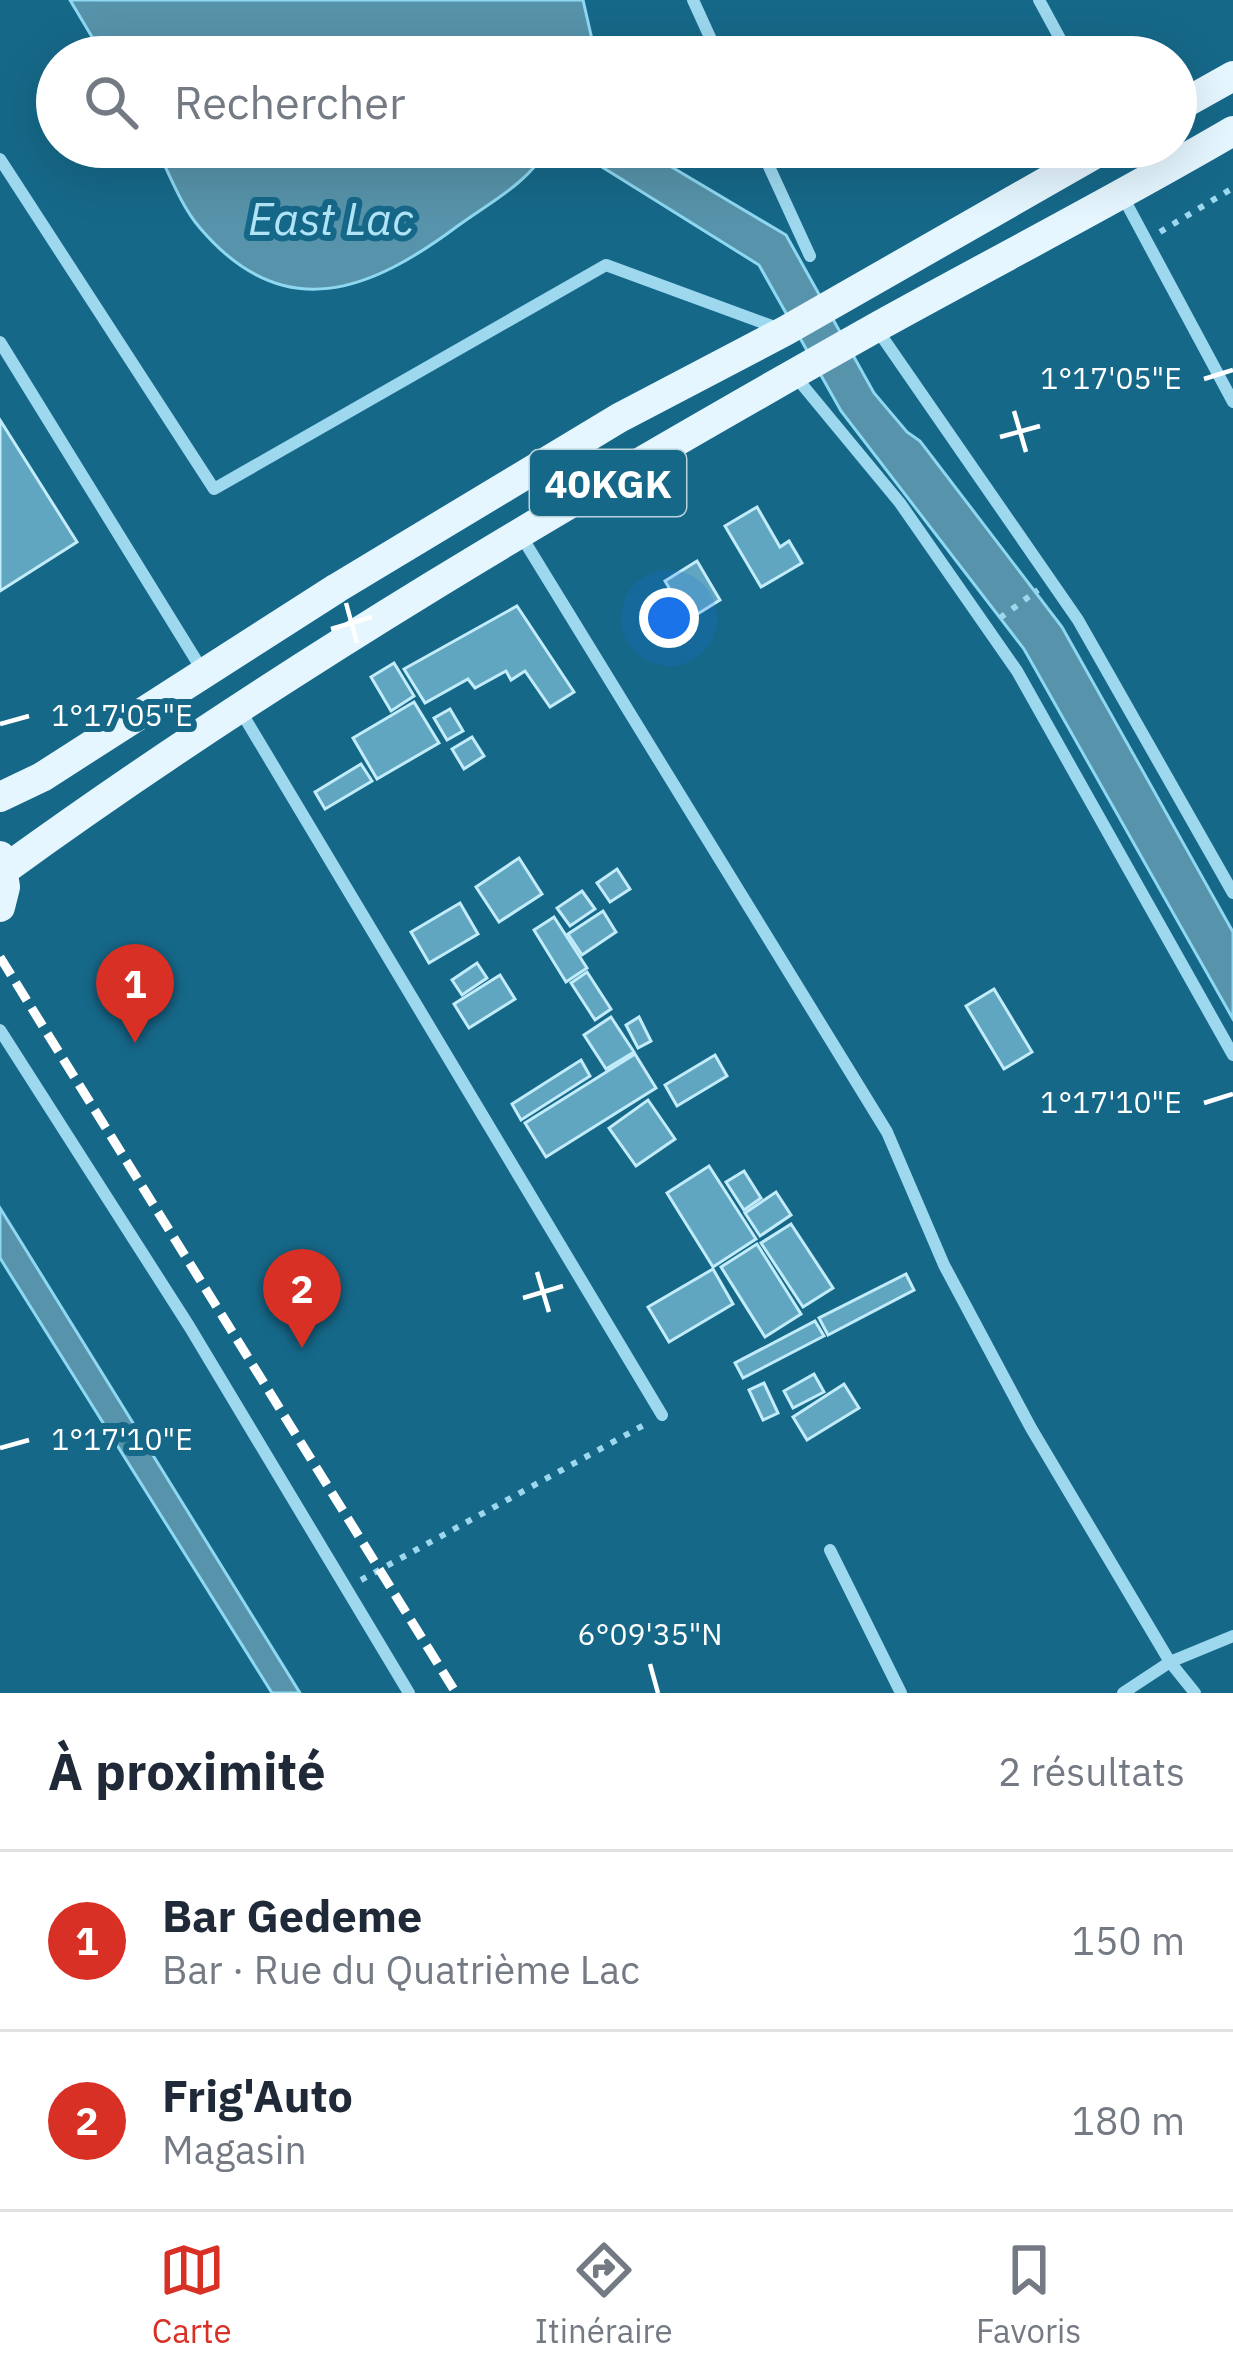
<!DOCTYPE html>
<html lang="fr">
<meta charset="utf-8">
<style>
body{margin:0;font-family:"IBM Plex Sans",sans-serif;background:#f6f6f7;color:#1f2937}
.you{position:absolute;left:669px;top:618px;width:42px;height:42px;margin:-30px;border:9px solid #fff;border-radius:50%;background:#1a73e8;box-shadow:0 0 0 18px #1a73e833}
.badge{display:grid;place-items:center;width:78px;height:78px;border-radius:50%;background:#d93025;color:#fff;font-size:39px;font-weight:700}
.pin{position:absolute;translate:-50% -99px;filter:drop-shadow(0 3px 6px #0008)}
.pin::after{content:'';position:absolute;top:63px;width:42px;height:36px;background:inherit;clip-path:polygon(0 0,100% 0,50% 100%)}
.list{margin:0;padding:0;list-style:none}
h2{display:flex;justify-content:space-between;align-items:center;height:156px;margin:0;padding:0 48px;font-size:51px}
h2 small{font-size:39px;font-weight:400;color:#747a83}
.list li{display:grid;grid-template-columns:78px 1fr auto;gap:36px;align-items:center;box-sizing:border-box;height:180px;padding:0 48px;border-top:3px solid #e0e1e3}
.list b{display:block;font-size:45px;white-space:nowrap}
.list p{margin:0;font-size:39px;white-space:nowrap;color:#747a83}
.list em{font-size:39px;font-style:normal;color:#747a83}
.icon{flex:none;width:66px;height:66px;fill:none;stroke:currentColor;stroke-width:2;stroke-linecap:round;stroke-linejoin:round}
.map{position:relative;flex:none;width:1233px;height:1693px;overflow:hidden}
.search{position:absolute;background:#fff;box-shadow:0 12px 48px #0002;left:36px;right:36px;top:36px;height:132px;display:flex;align-items:center;gap:30px;box-sizing:border-box;padding:0 42px;border-radius:66px;color:#747a83;font-size:45px}
.sheet{height:516px;background:#fff}
nav{display:flex;justify-content:space-around;align-items:center;box-sizing:border-box;height:168px;border-top:3px solid #e0e1e3;background:#fff;font-size:33px;color:#747a83}
nav a{display:grid;justify-items:center;gap:6px}
nav .on{color:#d93025}
.map>svg:first-child{display:block}
.water{fill:#5793aa;stroke:#8fd8f1;stroke-width:3}
.building{fill:#61a6c0;stroke:#c3ecfb;stroke-width:3}
.lines{fill:none;stroke-linecap:round;stroke-linejoin:round}
.path{stroke:#9dd8ef;stroke-width:6;stroke-dasharray:6 9;stroke-linecap:butt}
.street{stroke:#9dd8ef;stroke-width:12}
.primary{stroke:#e5f6ff;stroke-width:30}
.rail{stroke:#fff;stroke-width:9;stroke-dasharray:21 9;stroke-linecap:butt}
.ticks{fill:none;stroke:#fff;stroke-width:4.5}
.labels{text-anchor:middle;dominant-baseline:central;stroke-width:12;stroke-linejoin:round;paint-order:stroke}
.shield{fill:#166889;stroke:#b9d2dc;stroke-width:3}
.shield-label{font-size:39px;font-weight:bold;fill:#fff}
.water-label{font-size:45px;font-style:italic;fill:#b2e4f7;stroke:#166889}
.ticks-label{font-size:30px;text-anchor:middle;fill:#fff;stroke:#166889;stroke-width:12;stroke-linejoin:round;paint-order:stroke}
</style>
<div class="map">
<svg width="1233" height="1693" viewBox="0 0 1233 1693">
<rect width="100%" height="100%" fill="#166889"/>
<g class="water">
<polygon points="70,0 583,0 596,57 104,57"/>
<path d="M 156,147 L 549,147 C 528,183 492,201 459,225 C 371,291 284,327 200,228 C 181,206 169,173 156,147 Z"/>
<polygon points="555,147 638,147 786,235 874,393 907,432 920,441 1062,627 1233,932 1233,1019 1024,649 841,411 759,265 578,152 566,153"/>
<polygon points="0,1208 300,1693 272,1693 0,1258"/>
</g>
<g class="building">
<polygon points="0,420 77,542 0,591"/>
<polygon points="757,507 780,547 789,541 802,563 761,587 725,526"/>
<polygon points="697,561 720,600 688,620 665,581"/>
<polygon points="517,606 574,692 550,707 525,671 511,680 506,671 475,688 468,679 425,703 404,669"/>
<polygon points="394,663 414,696 391,711 371,677"/>
<polygon points="414,702 439,743 377,779 353,738"/>
<polygon points="450,709 463,731 447,740 434,718"/>
<polygon points="472,737 484,756 464,769 452,749"/>
<polygon points="361,764 372,781 325,809 315,792"/>
<polygon points="519,858 542,894 499,922 476,887"/>
<polygon points="617,869 630,889 610,902 597,883"/>
<polygon points="582,891 595,909 570,926 557,908"/>
<polygon points="460,903 478,934 429,963 411,932"/>
<polygon points="603,911 616,932 582,955 568,934"/>
<polygon points="554,917 587,968 566,982 534,930"/>
<polygon points="477,963 487,978 462,995 452,980"/>
<polygon points="587,972 611,1009 595,1020 571,983"/>
<polygon points="500,975 515,999 469,1028 454,1004"/>
<polygon points="994,989 1032,1052 1004,1069 966,1006"/>
<polygon points="611,1017 634,1052 606,1069 584,1035"/>
<polygon points="639,1017 651,1041 638,1048 626,1025"/>
<polygon points="635,1054 656,1088 546,1157 525,1123"/>
<polygon points="715,1055 727,1076 677,1106 665,1085"/>
<polygon points="581,1060 590,1076 521,1120 512,1104"/>
<polygon points="648,1100 675,1139 636,1166 609,1128"/>
<polygon points="709,1166 756,1239 713,1267 667,1193"/>
<polygon points="744,1171 761,1198 744,1210 726,1182"/>
<polygon points="776,1192 791,1215 760,1236 745,1213"/>
<polygon points="791,1224 833,1288 803,1307 761,1243"/>
<polygon points="757,1244 801,1314 765,1337 721,1267"/>
<polygon points="713,1269 733,1304 669,1342 648,1307"/>
<polygon points="906,1274 914,1290 828,1335 819,1318"/>
<polygon points="815,1321 824,1336 743,1378 735,1363"/>
<polygon points="814,1374 824,1392 793,1408 784,1391"/>
<polygon points="764,1383 778,1413 763,1420 749,1390"/>
<polygon points="844,1384 859,1408 807,1440 793,1417"/>
</g>
<g class="lines">
<g class="path">
<polyline points="1160,232 1233,188"/>
<polyline points="1000,618 1038,590"/>
<polyline points="361,1580 644,1425"/>
</g>
<g class="street">
<polyline points="693,0 719,57"/>
<polyline points="1039,0 1070,57"/>
<polyline points="760,147 810,256"/>
<polyline points="0,159 214,489 606,265 780,329"/>
<polyline points="1123,197 1233,402"/>
<polyline points="876,328 1078,620 1233,893"/>
<polyline points="0,342 204,673"/>
<polyline points="795,376 900,503 1017,671 1233,1055"/>
<polyline points="520,534 887,1132 944,1265 1031,1428 1170,1662 1195,1693"/>
<polyline points="240,710 662,1415"/>
<polyline points="0,1030 189,1326 409,1693"/>
<polyline points="830,1550 901,1693"/>
<polyline points="1123,1693 1170,1662 1233,1636"/>
</g>
<g class="primary">
<polyline points="1176,108 1233,76"/>
<polyline points="0,797 42,777 337,588 619,418 785,331 1107,147"/>
<polyline points="0,856 5,887 0,907"/>
<path d="M 4,870 C 281,669 577,496 875,328 C 994,262 1115,200 1233,131"/>
</g>
<polyline class="rail" points="0,957 456,1693"/>
</g>
<path class="ticks" d="M 1204,379 L 1233,370M 1014,411 L 1026,452M 1000,437 L 1040,426M 346,603 L 357,643M 331,629 L 372,617M 0,724 L 29,716M 1204,1103 L 1233,1094M 537,1272 L 549,1312M 523,1298 L 563,1286M 0,1448 L 29,1440M 650,1664 L 658,1693"/>
<g class="labels">
<rect class="shield" x="530" y="450" width="156" height="66" rx="9"/>
<g class="shield-label">
<text x="608" y="483">40KGK</text>
</g>
<g class="water-label">
<text x="331" y="218">East Lac</text>
</g>
</g>
<g class="ticks-label">
<text x="1111" y="389">1°17'05"E</text>
<text x="122" y="726">1°17'05"E</text>
<text x="1111" y="1113">1°17'10"E</text>
<text x="122" y="1450">1°17'10"E</text>
<text x="650" y="1645">6°09'35"N</text>
</g>
</svg>
<div class="you"></div>
<div class="pin badge" style="left:135px;top:1043px">1</div>
<div class="pin badge" style="left:302px;top:1348px">2</div>
<div class="search"><svg class="icon" aria-label="search" viewBox="0 0 24 24"><circle cx="10" cy="10" r="6"/><path d="M15 15l6 6"/></svg>Rechercher</div>
</div>
<section class="sheet">
<h2>À proximité<small>2 résultats</small></h2>
<ul class="list">
<li><span class="badge">1</span><div><b>Bar Gedeme</b><p>Bar · Rue du Quatrième Lac</p></div><em>150 m</em></li>
<li><span class="badge">2</span><div><b>Frig'Auto</b><p>Magasin</p></div><em>180 m</em></li>
</ul>
</section>
<nav>
<a class="on"><svg class="icon" aria-label="map" viewBox="0 0 24 24"><path d="M3 6l6-2 6 2 6-2v14l-6 2-6-2-6 2zM9 4v14M15 6v14"/></svg>Carte</a>
<a><svg class="icon" aria-label="directions" viewBox="0 0 24 24"><path d="M12 3l9 9-9 9-9-9zM9 14v-3h6M13 9l2 2-2 2"/></svg>Itinéraire</a>
<a><svg class="icon" aria-label="saved" viewBox="0 0 24 24"><path d="M7 4h10v16l-5-4-5 4z"/></svg>Favoris</a>
</nav>
